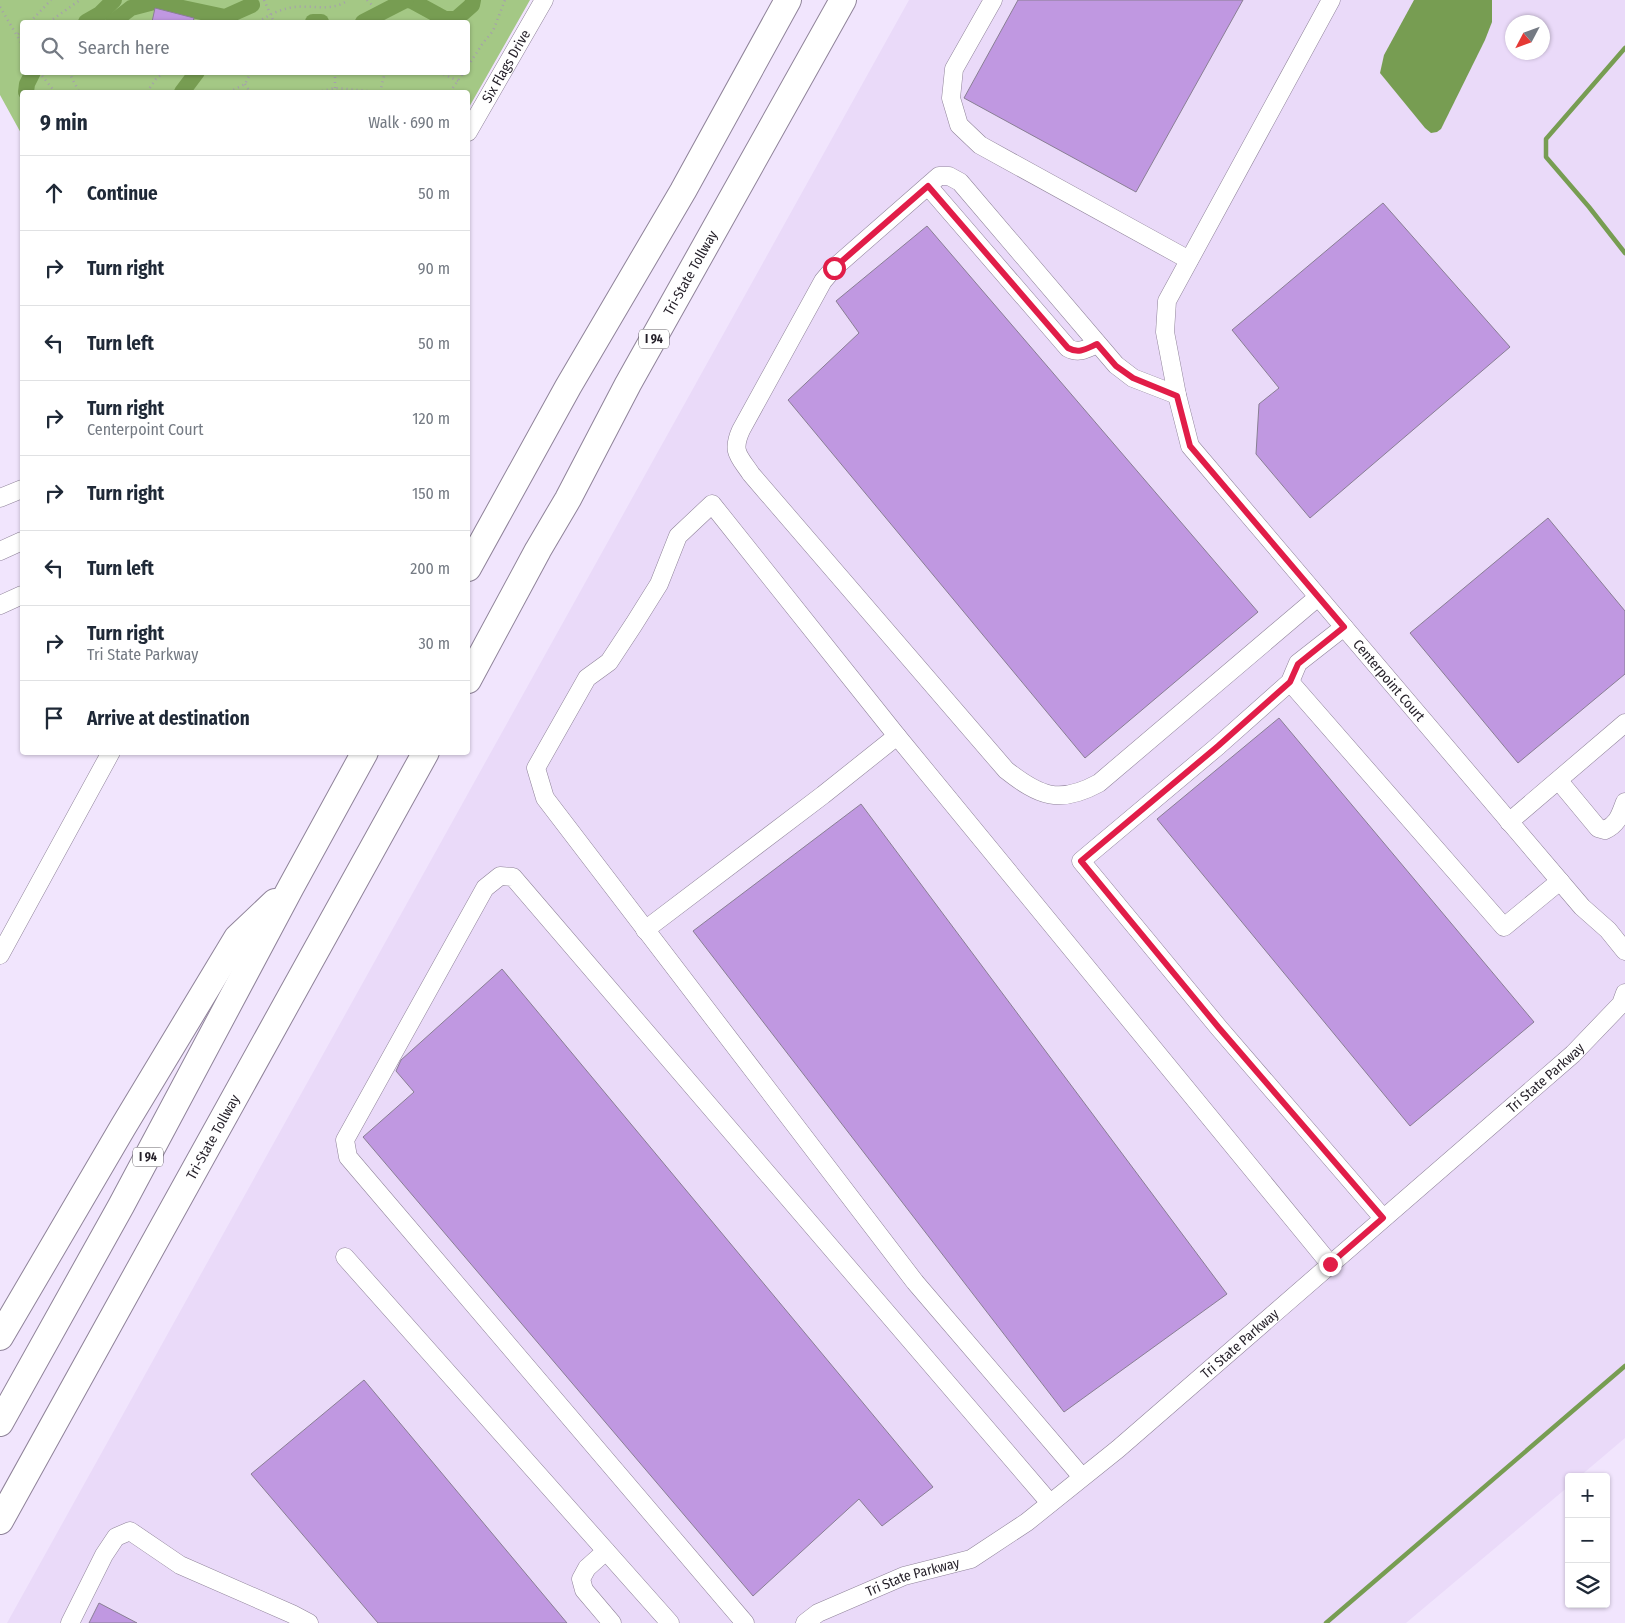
<!DOCTYPE html>
<meta charset="utf-8">
<style>
body{margin:0;font-family:"Fira Sans Condensed",sans-serif;background:#f2f2f3;color:#1f2937}
.controls{position:absolute;right:15px;bottom:15px;display:grid;overflow:hidden;border-radius:5px;box-shadow:0 1px 4px #0004}
.controls button{width:45px;height:45px;display:grid;place-items:center;padding:0;border:0;border-bottom:1px solid #e0e1e3;background:#fff;color:#1f2937;font:25px sans-serif}
.compass{position:absolute;left:1505px;top:15px;width:45px;height:45px;border-radius:50%;background:#fff;box-shadow:0 1px 4px #0004;rotate:229deg}
.stop{position:absolute;width:15px;height:15px;margin:-11px;border:4px solid #e11d48;border-radius:50%;background:#fff}
.stop.end{background:#e11d48;border-color:#fff;box-shadow:0 1px 5px #0008}
.list{margin:0;padding:0;list-style:none}
h2{display:flex;justify-content:space-between;align-items:center;height:65px;margin:0;padding:0 20px;font-size:21px}
h2 small{font-size:16px;font-weight:400;color:#747a83}
.list li{display:grid;grid-template-columns:32px 1fr auto;gap:15px;align-items:center;box-sizing:border-box;height:75px;padding:0 20px;border-top:1px solid #e0e1e3}
.list b{display:block;font-size:19px;white-space:nowrap}
.list p{margin:0;font-size:16px;white-space:nowrap;color:#747a83}
.list em{font-size:16px;font-style:normal;color:#747a83}
.icon{flex:none;width:28px;height:28px;fill:none;stroke:currentColor;stroke-width:2;stroke-linecap:round;stroke-linejoin:round}
.map{position:relative;flex:none;width:1625px;height:1623px;overflow:hidden}
.search{position:absolute;background:#fff;box-shadow:0 1px 4px #0004;left:20px;top:20px;width:450px;height:55px;display:flex;align-items:center;gap:12px;box-sizing:border-box;padding:0 18px;border-radius:5px;color:#747a83;font-size:19px}
.panel{position:absolute;background:#fff;box-shadow:0 1px 4px #0004;left:20px;top:90px;width:450px;height:665px;border-radius:5px}
.map>svg:first-child{display:block}
.built{fill:#eadaf9;fill-rule:evenodd}
.green{fill:#a4c885;fill-rule:evenodd}
.water{fill:#779d52}
.lines{fill:none;stroke-linecap:round;stroke-linejoin:round}
.stream{stroke:#779d52;stroke-width:4.5}
.canal{stroke:#779d52;stroke-width:16}
.building{fill:#c098e1;stroke:#897e94}
.minor-casing{stroke:#8f8399;stroke-width:19}
.highway-casing{stroke:#8f8399;stroke-width:28}
.path{stroke:#a69daf;stroke-width:2.5;stroke-dasharray:1 4;stroke-linecap:butt}
.minor{stroke:#fff;stroke-width:18}
.highway{stroke:#fff;stroke-width:26}
.route{stroke:#e11d48;stroke-width:6}
.labels{text-anchor:middle;dominant-baseline:central;stroke-width:4;stroke-linejoin:round;paint-order:stroke}
.shield{fill:#fff;stroke:#666268;stroke-width:1}
.shield-label{font-size:12px;font-weight:bold;fill:#241f28}
.street-label{font-size:14px;fill:#241f28;stroke:#fff}
</style>
<div class="map">
<svg width="1625" height="1623" viewBox="0 0 1625 1623">
<rect width="100%" height="100%" fill="#f1e5fd"/>
<path class="built" d="M 909,0 L 1625,0 L 1625,1438 L 1579,1477 L 1569,1477 L 1569,1486 L 1406,1623 L 7,1623 ZM 1512,22 L 1542,22 L 1542,52 L 1512,52 Z"/>
<path class="green" d="M 0,0 L 530,0 L 468,109 L 468,92 L 22,92 L 22,135 L 0,95 ZM 22,22 L 468,22 L 468,72 L 22,72 Z"/>
<polygon class="water" points="1414,0 1492,0 1492,22 1485,40 1441,129 1437,132 1431,133 1425,128 1380,73 1384,55"/>
<g class="lines">
<g class="stream">
<polyline points="1625,48 1546,139 1546,157 1589,207 1625,253"/>
<polyline points="1326,1623 1625,1366"/>
</g>
<g class="canal">
<polyline points="407,0 412,1 445,19 456,19 472,5 473,0"/>
<polyline points="86,22 100,14 114,0"/>
<polyline points="113,22 131,8 154,2 225,17 252,5"/>
<polyline points="313,22 321,22"/>
<polyline points="363,22 406,0"/>
<polyline points="26,92 27,84 33,72"/>
<polyline points="182,92 197,72"/>
</g>
</g>
<g class="building">
<polygon points="1018,0 1243,0 1136,192 964,98"/>
<polygon points="155,8 194,18 193,22 152,22"/>
<polygon points="1383,203 1510,347 1310,518 1256,454 1259,404 1279,388 1232,330"/>
<polygon points="927,226 1258,612 1085,758 788,400 859,333 836,301"/>
<polygon points="1548,518 1625,611 1625,674 1518,763 1410,633"/>
<polygon points="1279,718 1534,1022 1410,1126 1157,819"/>
<polygon points="861,804 1227,1294 1064,1412 693,931"/>
<polygon points="502,969 933,1487 882,1526 859,1499 753,1596 363,1137 414,1092 396,1071 401,1060"/>
<polygon points="364,1380 567,1623 378,1623 251,1474"/>
<polygon points="99,1603 137,1623 89,1623"/>
</g>
<g class="lines">
<defs>
<g id="minor">
<polyline points="993,0 954,69 951,98 959,125 980,145 1189,260"/>
<path id="s1" d="M 1331,0 L 1167,301 L 1165,332 L 1177,395 L 1190,446 L 1582,907 L 1608,930 L 1625,951"/>
<path id="s2" d="M 468,132 L 544,0"/>
<path d="M 928,186 L 1068,348 C 1079,354 1086,349 1097,344"/>
<path d="M 1177,395 L 1133,378 L 1116,365 L 960,182 L 949,176 L 939,176 L 834,268 L 823,281 L 741,430 C 731,452 739,456 751,474 L 1006,770 C 1039,796 1059,805 1099,783 L 1318,597"/>
<polyline points="0,498 22,489"/>
<polyline points="0,551 22,541"/>
<polyline points="0,605 22,595"/>
<polyline points="1344,627 1298,663 1290,682 1218,746 1081,861 1219,1028 1383,1218"/>
<polyline points="1290,682 1504,927 1560,881"/>
<path d="M 1559,781 L 1598,828 L 1605,830 C 1618,824 1620,815 1625,802"/>
<polyline points="1509,822 1625,723"/>
<polyline points="645,930 823,795 897,736"/>
<polyline points="0,955 111,752"/>
<polyline points="345,1257 670,1623"/>
<polyline points="1082,1477 915,1282 545,798 536,768 587,678 609,662 634,624 659,584 678,536 712,504 897,736 1330,1264"/>
<polyline points="606,1551 587,1568 581,1579 584,1590 612,1623"/>
<polyline points="70,1623 104,1555 116,1537 130,1531 180,1565 292,1614 309,1623"/>
<polyline points="745,1623 348,1157 345,1140 485,888 500,876 513,877 1050,1503"/>
<path id="s3" d="M 805,1623 L 818,1613 L 904,1576 L 971,1559 L 1027,1522 L 1118,1449 L 1573,1054 L 1621,1004 L 1625,993"/>
</g>
<g id="highway">
<polyline points="468,568 568,387 683,191 788,0"/>
<path id="s4" d="M 468,680 L 538,550 L 568,499 L 628,384 L 843,0"/>
<polyline points="0,1337 123,1127 237,938 275,902"/>
<polyline points="0,1423 121,1206 291,887 365,752"/>
<path id="s5" d="M 0,1521 L 426,752"/>
</g>
</defs>
<use href="#minor" class="minor-casing"/>
<use href="#highway" class="highway-casing"/>
<g class="path">
<polyline points="264,0 274,22"/>
<polyline points="367,0 372,5"/>
<polyline points="0,7 22,44"/>
<polyline points="30,22 51,0"/>
<polyline points="49,22 80,0"/>
<path d="M 258,22 C 269,15 280,9 294,7 C 312,5 333,12 348,0"/>
<polyline points="18,34 22,30"/>
<polyline points="468,66 483,43 493,31 505,0"/>
<polyline points="39,72 55,92"/>
<polyline points="69,72 79,92"/>
<polyline points="335,72 335,88"/>
<polyline points="439,72 458,81"/>
<polyline points="245,84 250,92"/>
<polyline points="147,92 156,79 164,72"/>
<polyline points="229,92 245,84 251,72"/>
<polyline points="317,92 335,88 380,92"/>
<polyline points="380,92 385,72"/>
<polyline points="450,92 464,72"/>
</g>
<use href="#minor" class="minor"/>
<use href="#highway" class="highway"/>
</g>
<g class="lines">
<path class="route" d="M 834,268 L 928,186 L 1068,348 C 1079,354 1086,349 1097,344 L 1116,366 L 1133,378 L 1177,396 L 1190,446 L 1344,627 L 1298,664 L 1290,682 L 1218,746 L 1081,861 L 1219,1028 L 1383,1218 L 1330,1264"/>
</g>
<g class="labels">
<g class="shield">
<rect x="639" y="329.5" width="30" height="19" rx="4"/>
<rect x="133" y="1147.5" width="30" height="19" rx="4"/>
</g>
<g class="shield-label">
<text x="654" y="339">I 94</text>
<text x="148" y="1157">I 94</text>
</g>
<g class="street-label">
<text stroke="none"><textPath href="#s2" startOffset="76">Six Flags Drive</textPath></text>
<text stroke="none"><textPath href="#s4" startOffset="464">Tri-State Tollway</textPath></text>
<text stroke="none"><textPath href="#s1" startOffset="798">Centerpoint Court</textPath></text>
<text stroke="none"><textPath href="#s3" startOffset="929">Tri State Parkway</textPath></text>
<text stroke="none"><textPath href="#s5" startOffset="439">Tri-State Tollway</textPath></text>
<text stroke="none"><textPath href="#s3" startOffset="524">Tri State Parkway</textPath></text>
<text stroke="none"><textPath href="#s3" startOffset="118">Tri State Parkway</textPath></text>
</g>
</g>
</svg>
<div class="controls">
<button>+</button>
<button>−</button>
<button><svg class="icon" aria-label="layers" viewBox="0 0 24 24"><path d="M12 4l9 5-9 5-9-5zM3 14l9 5 9-5"/></svg></button>
</div>
<svg class="compass" viewBox="-18 -18 36 36"><path d="M0-13l5 13h-10z" fill="#e53935"/><path d="M0 13l5-13h-10z" fill="#747a83"/></svg>
<div class="stop" style="left:834px;top:268px"></div>
<div class="stop end" style="left:1330px;top:1264px"></div>
<div class="search"><svg class="icon" aria-label="search" viewBox="0 0 24 24"><circle cx="10" cy="10" r="6"/><path d="M15 15l6 6"/></svg>Search here</div>
<section class="panel">
<h2>9 min<small>Walk · 690 m</small></h2>
<ul class="list">
<li><svg class="icon" aria-label="ahead" viewBox="0 0 24 24"><path d="M12 20V5M6 11l6-6 6 6"/></svg><div><b>Continue</b></div><em>50 m</em></li>
<li><svg class="icon" aria-label="right" viewBox="0 0 24 24"><path d="M7 20v-9h11M14 6l5 5-5 5"/></svg><div><b>Turn right</b></div><em>90 m</em></li>
<li><svg class="icon" aria-label="left" viewBox="0 0 24 24"><path d="M17 20v-9H6M10 6l-5 5 5 5"/></svg><div><b>Turn left</b></div><em>50 m</em></li>
<li><svg class="icon" aria-label="right" viewBox="0 0 24 24"><path d="M7 20v-9h11M14 6l5 5-5 5"/></svg><div><b>Turn right</b><p>Centerpoint Court</p></div><em>120 m</em></li>
<li><svg class="icon" aria-label="right" viewBox="0 0 24 24"><path d="M7 20v-9h11M14 6l5 5-5 5"/></svg><div><b>Turn right</b></div><em>150 m</em></li>
<li><svg class="icon" aria-label="left" viewBox="0 0 24 24"><path d="M17 20v-9H6M10 6l-5 5 5 5"/></svg><div><b>Turn left</b></div><em>200 m</em></li>
<li><svg class="icon" aria-label="right" viewBox="0 0 24 24"><path d="M7 20v-9h11M14 6l5 5-5 5"/></svg><div><b>Turn right</b><p>Tri State Parkway</p></div><em>30 m</em></li>
<li><svg class="icon" aria-label="arrive" viewBox="0 0 24 24"><path d="M6 21V4h12l-3 4 3 4H6"/></svg><div><b>Arrive at destination</b></div></li>
</ul>
</section>
</div>
